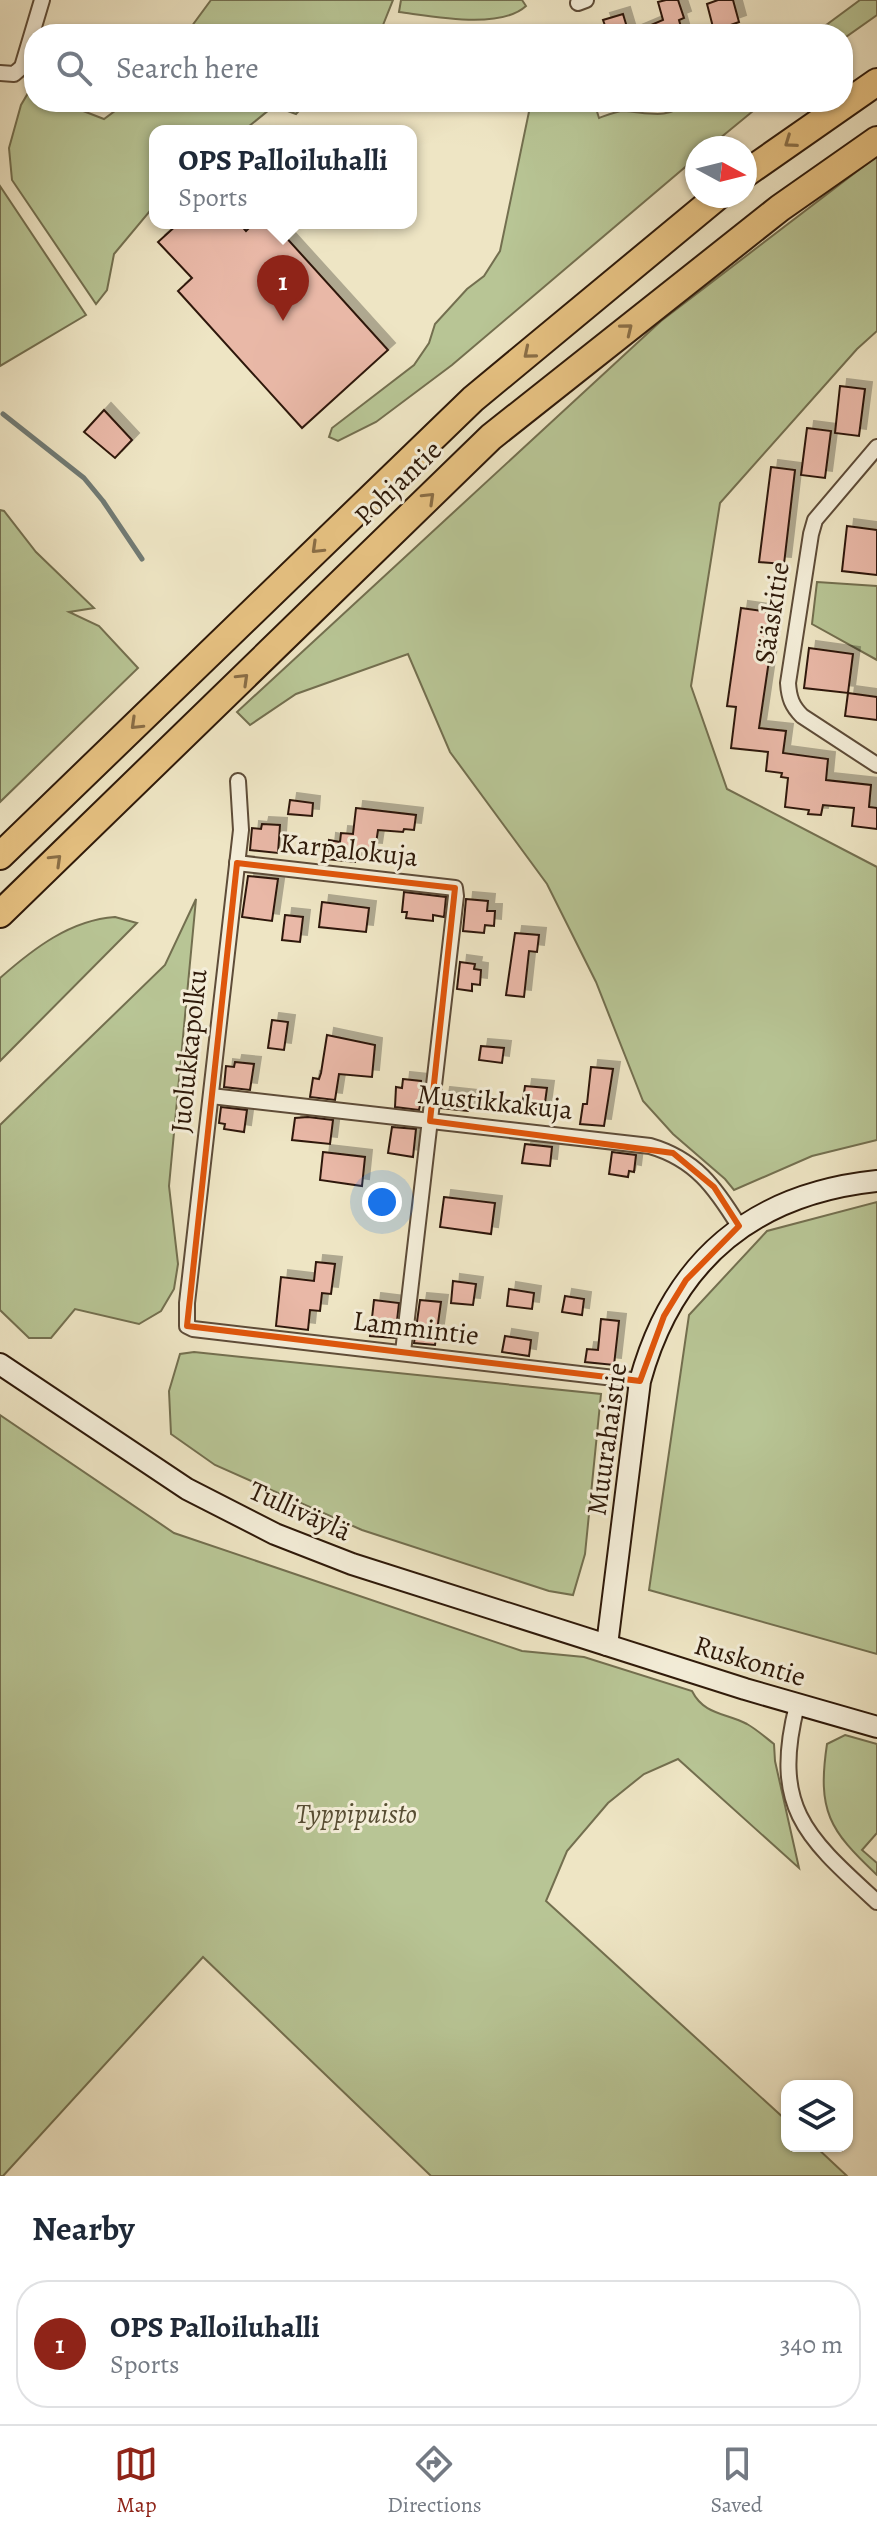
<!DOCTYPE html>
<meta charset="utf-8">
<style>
body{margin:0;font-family:Alegreya,serif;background:#f2f2f3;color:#1f2937}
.controls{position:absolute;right:24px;bottom:24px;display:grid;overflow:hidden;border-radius:16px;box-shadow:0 2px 6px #0004}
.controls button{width:72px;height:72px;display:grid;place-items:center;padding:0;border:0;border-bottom:2px solid #e0e1e3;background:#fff;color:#1f2937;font:40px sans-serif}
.compass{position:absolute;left:685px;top:136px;width:72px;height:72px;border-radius:50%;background:#fff;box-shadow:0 2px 6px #0004;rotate:97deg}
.you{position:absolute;left:382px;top:1202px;width:28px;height:28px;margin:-20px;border:6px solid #fff;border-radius:50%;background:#1a73e8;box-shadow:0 0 0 12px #1a73e833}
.badge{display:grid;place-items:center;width:52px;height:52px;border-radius:50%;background:#8f2418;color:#fff;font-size:26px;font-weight:700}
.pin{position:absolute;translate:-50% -66px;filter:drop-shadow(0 2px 4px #0008)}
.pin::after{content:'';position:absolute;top:42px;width:28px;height:24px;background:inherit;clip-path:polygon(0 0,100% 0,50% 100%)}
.popup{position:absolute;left:149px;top:125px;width:268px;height:104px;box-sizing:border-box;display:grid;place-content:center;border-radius:16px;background:#fff;filter:drop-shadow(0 2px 6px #0005);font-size:26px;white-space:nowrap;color:#747a83}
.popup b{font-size:30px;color:#1f2937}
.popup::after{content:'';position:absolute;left:50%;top:100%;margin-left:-16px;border:16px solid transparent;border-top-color:#fff}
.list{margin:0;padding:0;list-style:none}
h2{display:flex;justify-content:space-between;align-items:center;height:104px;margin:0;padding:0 32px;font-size:34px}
h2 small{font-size:26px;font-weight:400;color:#747a83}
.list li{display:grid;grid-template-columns:52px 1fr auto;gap:24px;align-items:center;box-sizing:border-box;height:128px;margin:0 16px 16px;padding:0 16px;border:2px solid #e0e1e3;border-radius:32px}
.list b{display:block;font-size:30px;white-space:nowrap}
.list p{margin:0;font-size:26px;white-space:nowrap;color:#747a83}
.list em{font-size:26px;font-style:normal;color:#747a83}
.icon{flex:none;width:44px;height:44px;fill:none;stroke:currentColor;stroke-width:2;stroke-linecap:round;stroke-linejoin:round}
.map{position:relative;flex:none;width:877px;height:2176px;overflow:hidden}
.search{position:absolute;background:#fff;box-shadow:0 2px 6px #0004;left:24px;right:24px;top:24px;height:88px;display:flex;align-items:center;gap:20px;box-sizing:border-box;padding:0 28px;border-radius:32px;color:#747a83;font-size:30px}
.sheet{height:248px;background:#fff}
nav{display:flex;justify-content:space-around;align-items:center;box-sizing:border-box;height:112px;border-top:2px solid #e0e1e3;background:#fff;font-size:22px;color:#747a83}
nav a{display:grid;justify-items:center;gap:4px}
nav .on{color:#8f2418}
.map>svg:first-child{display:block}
.green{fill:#b8c595;stroke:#736f4f;stroke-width:2}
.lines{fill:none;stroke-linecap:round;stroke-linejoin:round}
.stream{stroke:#717b75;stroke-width:5}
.building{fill:#e9b8a7;stroke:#2e1909;stroke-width:2;filter:url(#shadow)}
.street-casing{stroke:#5e4c38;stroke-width:18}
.secondary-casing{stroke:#2e1909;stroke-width:24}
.highway-casing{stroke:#2e1909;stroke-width:30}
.street{stroke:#f4eed9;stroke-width:14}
.secondary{stroke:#f4eed9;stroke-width:20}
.highway{stroke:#e7c282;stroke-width:26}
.oneway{stroke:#8a6e46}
.marked{fill:none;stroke:#df560c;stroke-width:6;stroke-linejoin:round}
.labels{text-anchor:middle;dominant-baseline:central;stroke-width:6;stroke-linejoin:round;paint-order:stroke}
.street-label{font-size:28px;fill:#2e1909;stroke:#f4eed9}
.park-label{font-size:28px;font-style:italic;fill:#574d33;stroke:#f4eed9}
</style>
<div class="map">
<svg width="877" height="2176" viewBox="0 0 877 2176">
<defs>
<filter id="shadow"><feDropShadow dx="7" dy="-7" stdDeviation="0" flood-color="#0004"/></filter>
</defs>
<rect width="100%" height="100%" fill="#eee5c4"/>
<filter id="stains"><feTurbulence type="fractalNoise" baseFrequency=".0025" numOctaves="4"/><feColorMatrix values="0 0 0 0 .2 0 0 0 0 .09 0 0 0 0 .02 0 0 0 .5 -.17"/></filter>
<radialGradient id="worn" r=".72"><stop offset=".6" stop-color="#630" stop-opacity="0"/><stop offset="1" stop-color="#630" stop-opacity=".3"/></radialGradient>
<g class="green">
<polygon points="211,0 393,0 383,25 374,34 186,34"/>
<path d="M 401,0 L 522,0 L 526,6 C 500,30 431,16 399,12 Z"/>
<polygon points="860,0 877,0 877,15 843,39 843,34 814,34"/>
<polygon points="34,83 34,102 60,102 104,119 127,102 307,102 296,114 274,106 243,131 155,131 155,205 114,254 107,290 96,304 12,180 9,148 21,105"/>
<path d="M 531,102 L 594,102 L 599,118 C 607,115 616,111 624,111 C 646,112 669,121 685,102 L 764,102 L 708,148 L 697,148 L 697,157 L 452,365 L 376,422 L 338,441 L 329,437 L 332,428 L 414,365 L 429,343 L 435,324 L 467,289 L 484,276 L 500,251 Z"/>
<polygon points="877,156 877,331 857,349 720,503 691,686 727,789 877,867 877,1140 812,1156 734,1190 725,1179 673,1134 643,1101 596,982 547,884 450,752 408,654 296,694 250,725 237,712 661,321"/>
<polygon points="0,186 86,315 0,366"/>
<polygon points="0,510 4,511 36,552 94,608 69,612 99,626 138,668 0,802"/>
<polygon points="817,582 877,586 877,660 812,624"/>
<polygon points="196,899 169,1186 178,1264 174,1289 161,1311 139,1324 75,1309 51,1338 29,1338 0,1310 0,1125 165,965"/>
<path d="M 115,917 L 137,923 L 0,1061 L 0,978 C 33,949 70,920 115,917 Z"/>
<polygon points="877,1202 877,1654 649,1590 689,1315 767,1231"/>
<polygon points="194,1352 601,1394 585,1554 573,1595 549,1591 362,1530 215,1465 171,1434 169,1391 180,1354"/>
<path d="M 0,1415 L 174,1533 L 522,1651 L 584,1657 L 692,1691 C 704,1715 726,1713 747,1724 C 756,1729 765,1737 774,1744 L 775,1761 L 799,1868 L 678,1759 L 644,1774 L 608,1803 L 567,1851 L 546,1901 L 787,2121 L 787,2146 L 815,2146 L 847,2176 L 431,2176 L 203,1957 L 3,2176 L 0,2176 Z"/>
<path d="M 845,1735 L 877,1744 L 877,1833 L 862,1850 L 877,1863 L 877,1875 C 829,1830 817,1811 827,1744 Z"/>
</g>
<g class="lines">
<polyline class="stream" points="3,414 84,478 103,501 142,559"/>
</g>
<g class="building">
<polygon points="666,0 678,0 684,18 679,20 683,34 630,34 663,20 658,2"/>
<polygon points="718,0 733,0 739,22 714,31 707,4"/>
<polygon points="623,14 629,34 608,34 603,20"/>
<polygon points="179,223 239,223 246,231 254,223 273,223 388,350 302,428 178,291 192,278 158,242"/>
<polygon points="840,386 865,389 859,436 835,433"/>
<polygon points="104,410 132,440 115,458 84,432"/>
<polygon points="807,428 831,431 825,478 801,475"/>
<polygon points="771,467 795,470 784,564 759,562"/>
<polygon points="847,526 877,530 877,575 842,571"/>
<polygon points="741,608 776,613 759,728 786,731 783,753 828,759 826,780 871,785 869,807 877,808 877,829 852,826 854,808 823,805 821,815 808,814 809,810 785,807 788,778 781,777 782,773 766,771 768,752 731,748 736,707 727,706"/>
<polygon points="809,648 853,654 848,693 804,688"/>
<polygon points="848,693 877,697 877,720 845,716"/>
<polygon points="290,800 313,803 312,816 288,814"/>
<polygon points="356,808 416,815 414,830 404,829 403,832 378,830 375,850 356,848 355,862 327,859 329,840 340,842 341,833 353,834"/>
<polygon points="262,824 280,825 278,853 250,850 252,828 261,829"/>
<polygon points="248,876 278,879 272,921 242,917"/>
<polygon points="404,892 446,897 444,917 433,915 433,921 406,918 407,912 402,912"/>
<polygon points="466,899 488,901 487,911 495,911 494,926 485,925 484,933 463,931"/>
<polygon points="322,902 369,908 366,932 319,927"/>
<polygon points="285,915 303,917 300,942 282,940"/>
<polygon points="515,933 539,935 537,952 529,951 524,997 506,995"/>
<polygon points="460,962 475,964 474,969 481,970 480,985 472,984 472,991 457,989"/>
<polygon points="272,1020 288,1022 284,1050 268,1048"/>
<polygon points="327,1035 375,1045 372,1077 339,1074 335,1100 310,1097 313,1078 319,1079 321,1073"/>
<polygon points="481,1046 504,1048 502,1063 479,1060"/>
<polygon points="235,1062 254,1064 250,1090 224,1087 226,1066 234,1067"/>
<polygon points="591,1067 613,1069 604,1126 580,1124 583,1104 587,1104"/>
<polygon points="403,1079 421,1081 420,1091 423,1092 419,1110 395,1107 396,1087 402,1088"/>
<polygon points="525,1086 547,1088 544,1110 522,1107"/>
<polygon points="443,1094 470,1097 468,1111 441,1108"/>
<polygon points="221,1107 247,1110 244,1132 224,1129 225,1124 219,1123"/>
<polygon points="308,1117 333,1120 330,1144 292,1140 295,1118"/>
<polygon points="392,1127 416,1129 413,1157 388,1153"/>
<polygon points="525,1144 552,1147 550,1166 522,1163"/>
<polygon points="323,1152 365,1157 362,1186 320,1180"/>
<polygon points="612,1152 636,1155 634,1172 629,1171 628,1177 609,1174"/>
<polygon points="444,1197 495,1203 491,1234 440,1227"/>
<polygon points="316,1262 335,1264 331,1294 322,1293 320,1311 310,1310 308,1330 276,1326 281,1277 314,1281"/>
<polygon points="453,1281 476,1284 473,1305 451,1303"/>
<polygon points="509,1289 534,1293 532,1309 507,1306"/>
<polygon points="565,1296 584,1299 582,1315 562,1312"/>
<polygon points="374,1300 399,1303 395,1338 370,1336"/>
<polygon points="420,1300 441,1302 435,1345 414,1343"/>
<polygon points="601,1319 619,1321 614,1365 585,1362 587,1349 598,1350"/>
<polygon points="505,1336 531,1340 529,1356 502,1352"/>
</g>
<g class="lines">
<defs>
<g id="street">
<polyline points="578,3 586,0"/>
<polyline points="0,73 14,74 22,67 42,0"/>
<path d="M 877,447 L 815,520 L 811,534 L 788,683 C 789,698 792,706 802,716 L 877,765"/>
<polyline points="238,781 241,830 187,1303 187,1326 193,1329 640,1381"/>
<polyline points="237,863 455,888 456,896 403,1352"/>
<path d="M 211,1096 L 650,1146 C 695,1159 715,1187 739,1226"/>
<path d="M 797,1705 C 771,1808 806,1837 877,1902"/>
</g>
<g id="secondary">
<polyline points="0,1364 187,1489 275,1534 352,1564 745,1689 877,1727"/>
<path d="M 607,1645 L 640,1381 C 673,1261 752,1194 877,1181"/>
</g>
<g id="highway">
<polyline points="745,174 877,82"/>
<polyline points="0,856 473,399 718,196"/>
<polyline points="0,914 491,437 780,208 877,140"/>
</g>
</defs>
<use href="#street" class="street-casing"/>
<use href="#secondary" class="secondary-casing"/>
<use href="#highway" class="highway-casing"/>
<use href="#street" class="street"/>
<use href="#secondary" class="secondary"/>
<use href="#highway" class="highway"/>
</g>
<defs><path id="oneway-chevron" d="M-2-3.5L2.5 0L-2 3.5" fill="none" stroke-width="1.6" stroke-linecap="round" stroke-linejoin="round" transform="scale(2)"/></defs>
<g class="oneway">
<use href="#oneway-chevron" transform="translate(790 142) rotate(145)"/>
<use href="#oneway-chevron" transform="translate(627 329) rotate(-39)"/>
<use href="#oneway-chevron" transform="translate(529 353) rotate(140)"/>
<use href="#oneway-chevron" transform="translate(429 498) rotate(-44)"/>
<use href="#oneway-chevron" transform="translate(317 548) rotate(136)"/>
<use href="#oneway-chevron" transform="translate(243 679) rotate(-44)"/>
<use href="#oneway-chevron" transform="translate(136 724) rotate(136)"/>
<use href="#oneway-chevron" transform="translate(56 860) rotate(-44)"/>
</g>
<path class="marked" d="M 237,863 L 455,888 L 430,1121 L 673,1153 L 714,1187 L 739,1226 L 686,1280 L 664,1316 L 640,1381 L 187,1326 Z"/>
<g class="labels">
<g class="street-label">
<text transform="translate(398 483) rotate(-44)">Pohjantie</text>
<text transform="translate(772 613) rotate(-81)">Sääskitie</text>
<text transform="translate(349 850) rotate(6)">Karpalokuja</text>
<text transform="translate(189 1051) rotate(-84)">Juolukkapolku</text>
<text transform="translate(495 1102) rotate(6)">Mustikkakuja</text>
<text transform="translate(416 1328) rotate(7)">Lammintie</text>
<text transform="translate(607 1439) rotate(-82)">Muurahaistie</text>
<text transform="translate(300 1511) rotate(24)">Tulliväylä</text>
<text transform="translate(750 1661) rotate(17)">Ruskontie</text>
</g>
<g class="park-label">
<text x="356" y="1814">Typpipuisto</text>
</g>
</g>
<rect width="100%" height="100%" filter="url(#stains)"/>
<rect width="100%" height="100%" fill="url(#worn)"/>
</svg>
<div class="controls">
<button><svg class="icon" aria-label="layers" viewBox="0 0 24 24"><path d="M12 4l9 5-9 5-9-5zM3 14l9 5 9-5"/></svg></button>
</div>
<svg class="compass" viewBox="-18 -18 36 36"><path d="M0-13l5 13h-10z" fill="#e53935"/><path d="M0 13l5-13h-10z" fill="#747a83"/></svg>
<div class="you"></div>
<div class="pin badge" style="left:283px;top:321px">1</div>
<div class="popup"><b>OPS Palloiluhalli</b>Sports</div>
<div class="search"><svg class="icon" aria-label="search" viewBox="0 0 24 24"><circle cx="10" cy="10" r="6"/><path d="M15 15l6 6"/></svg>Search here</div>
</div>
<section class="sheet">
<h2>Nearby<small></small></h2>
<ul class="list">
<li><span class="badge">1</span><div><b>OPS Palloiluhalli</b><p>Sports</p></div><em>340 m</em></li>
</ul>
</section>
<nav>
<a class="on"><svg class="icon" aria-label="map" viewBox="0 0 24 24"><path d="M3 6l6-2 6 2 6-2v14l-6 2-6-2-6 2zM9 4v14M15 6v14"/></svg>Map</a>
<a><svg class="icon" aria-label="directions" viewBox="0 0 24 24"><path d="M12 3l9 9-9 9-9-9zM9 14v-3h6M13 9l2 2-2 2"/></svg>Directions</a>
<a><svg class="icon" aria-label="saved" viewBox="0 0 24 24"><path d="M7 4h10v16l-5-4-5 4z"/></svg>Saved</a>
</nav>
